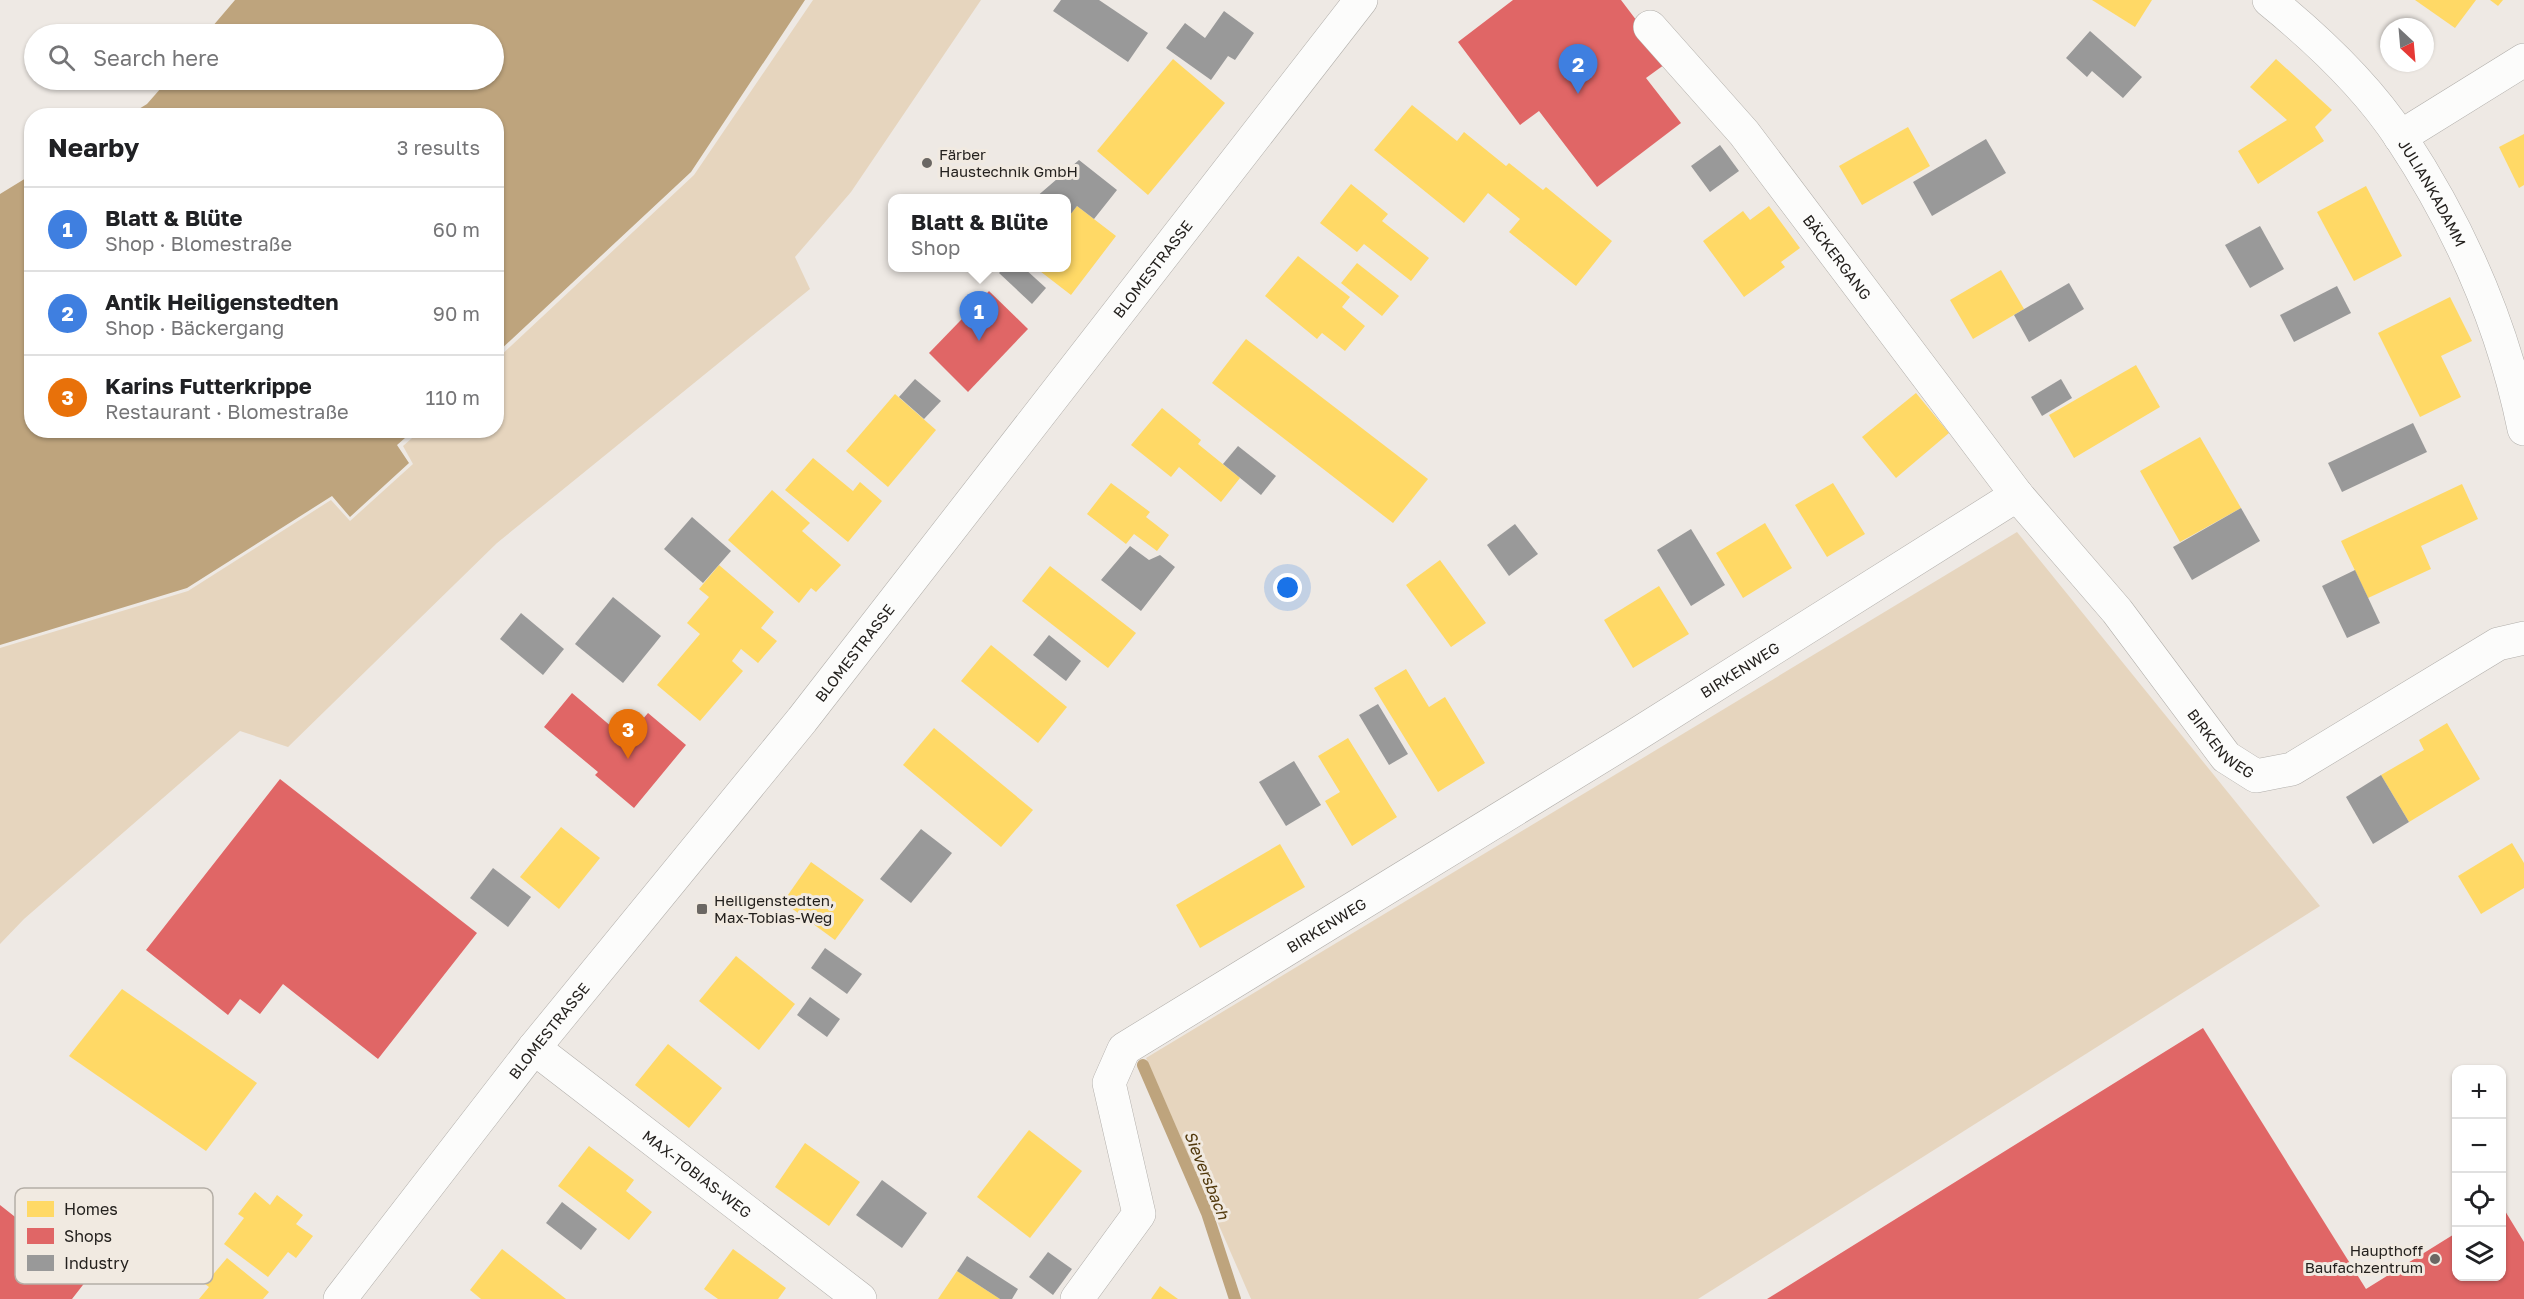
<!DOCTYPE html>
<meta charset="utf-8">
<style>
body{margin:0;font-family:"Golos Text",sans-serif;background:#f6f6f6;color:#202124}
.controls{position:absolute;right:18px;bottom:18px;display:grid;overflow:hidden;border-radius:12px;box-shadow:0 2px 4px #0004}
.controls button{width:54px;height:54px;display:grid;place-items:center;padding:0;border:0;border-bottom:2px solid #e0e0e0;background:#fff;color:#202124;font:30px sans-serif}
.compass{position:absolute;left:2380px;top:18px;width:54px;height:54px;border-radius:50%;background:#fff;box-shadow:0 2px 4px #0004;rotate:154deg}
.you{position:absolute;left:1288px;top:588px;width:21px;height:21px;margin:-15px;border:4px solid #fff;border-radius:50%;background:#1a73e8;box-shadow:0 0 0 9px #1a73e833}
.badge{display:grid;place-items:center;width:39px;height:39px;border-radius:50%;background:#db2777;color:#fff;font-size:20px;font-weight:700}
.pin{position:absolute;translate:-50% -50px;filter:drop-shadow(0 2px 3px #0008)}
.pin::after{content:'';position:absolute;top:32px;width:21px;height:18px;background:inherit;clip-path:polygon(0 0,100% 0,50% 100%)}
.popup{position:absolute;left:888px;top:194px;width:183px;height:78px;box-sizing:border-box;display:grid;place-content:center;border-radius:12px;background:#fff;filter:drop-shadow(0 2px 4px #0005);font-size:20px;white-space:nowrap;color:#757577}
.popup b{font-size:22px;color:#202124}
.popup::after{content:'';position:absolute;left:50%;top:100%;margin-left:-12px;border:12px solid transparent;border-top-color:#fff}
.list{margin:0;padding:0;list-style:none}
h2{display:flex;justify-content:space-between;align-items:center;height:78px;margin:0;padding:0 24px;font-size:26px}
h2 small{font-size:20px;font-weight:400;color:#757577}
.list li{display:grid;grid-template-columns:39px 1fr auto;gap:18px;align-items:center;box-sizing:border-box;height:84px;padding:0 24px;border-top:2px solid #e0e0e0}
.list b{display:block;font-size:22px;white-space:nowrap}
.list p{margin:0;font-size:20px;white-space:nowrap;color:#757577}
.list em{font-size:20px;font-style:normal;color:#757577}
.icon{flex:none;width:33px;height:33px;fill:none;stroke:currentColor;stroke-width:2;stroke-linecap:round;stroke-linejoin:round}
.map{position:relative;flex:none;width:2524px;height:1299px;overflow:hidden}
.search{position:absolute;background:#fff;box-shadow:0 2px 4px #0004;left:24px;top:24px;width:480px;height:66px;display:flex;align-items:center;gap:15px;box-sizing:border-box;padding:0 21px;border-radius:33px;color:#757577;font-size:22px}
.panel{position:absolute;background:#fff;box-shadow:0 2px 4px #0004;left:24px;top:108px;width:480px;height:330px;border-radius:24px}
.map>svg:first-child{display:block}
.green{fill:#e6d5be}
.water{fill:#bea47d}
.homes{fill:#ffd966}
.shops{fill:#e06666}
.industry{fill:#999}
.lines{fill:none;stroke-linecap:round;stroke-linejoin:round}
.stream{stroke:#bea47d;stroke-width:12}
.street-casing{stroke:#b1aeaa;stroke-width:34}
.secondary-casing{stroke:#b1aeaa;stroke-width:34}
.street{stroke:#fcfcfb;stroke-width:33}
.secondary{stroke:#fcfcfb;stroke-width:33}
.poi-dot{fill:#6b6763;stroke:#f1eae1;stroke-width:2}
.labels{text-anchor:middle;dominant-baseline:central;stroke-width:6;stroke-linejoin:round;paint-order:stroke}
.poi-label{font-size:15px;fill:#24211e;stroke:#f1eae1;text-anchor:start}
.street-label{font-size:15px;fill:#24211e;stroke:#f1eae1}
.water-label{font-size:16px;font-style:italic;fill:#52390c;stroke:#f1eae1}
.key{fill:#f1eae1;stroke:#b4aea6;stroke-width:1.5}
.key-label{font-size:16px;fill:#24211e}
</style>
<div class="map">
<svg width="2524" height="1299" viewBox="0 0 2524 1299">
<rect width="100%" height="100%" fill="#eee9e4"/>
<g class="green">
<polygon points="813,0 981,0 851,192 795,257 810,289 497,543 288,747 240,731 24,919 0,944 0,648 188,591 331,500 350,521 413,464 403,446 420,431 496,430 497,359 694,175"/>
<polygon points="2017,532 2320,906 1698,1299 1251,1299 1146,1058"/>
</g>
<g class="water">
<polygon points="235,0 805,0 691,172 497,353 496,116 129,115 147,104 168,80 494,80 494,34 206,34"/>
<polygon points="31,175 32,430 413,431 397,445 409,463 350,517 332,496 187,588 0,645 0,194"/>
</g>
<g class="homes">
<polygon points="2092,0 2152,0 2135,27"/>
<polygon points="2415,0 2476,0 2455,28"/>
<polygon points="2490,0 2503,0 2498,6"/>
<polygon points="1173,59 1225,103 1148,195 1097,151"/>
<polygon points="2276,59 2332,110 2315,127 2324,141 2258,184 2238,151 2287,120 2250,87"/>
<polygon points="1412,105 1457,141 1464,132 1506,166 1509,163 1543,190 1546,187 1612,241 1576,286 1509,232 1520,219 1488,193 1464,223 1374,150"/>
<polygon points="1908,127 1930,166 1862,205 1839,166"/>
<polygon points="2524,134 2524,185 2519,188 2499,147"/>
<polygon points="1351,184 1388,214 1382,221 1429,258 1411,281 1364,244 1357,252 1320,223"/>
<polygon points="2366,186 2402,256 2354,281 2317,212"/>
<polygon points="1077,206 1116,236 1071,295 1036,268 1066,268 1066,220"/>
<polygon points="1769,206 1800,248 1781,262 1785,267 1744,297 1703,241 1743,211 1750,220"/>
<polygon points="1298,256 1350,297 1342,307 1365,326 1345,351 1322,333 1317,339 1265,296"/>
<polygon points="1357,263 1399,296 1382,316 1341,283"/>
<polygon points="2001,270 2024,309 1973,339 1950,300"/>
<polygon points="2450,297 2472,341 2441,356 2461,397 2420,417 2378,333"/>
<polygon points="1246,339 1428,479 1393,523 1212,383"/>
<polygon points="2136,365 2160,407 2074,458 2049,415"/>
<polygon points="1916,393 1949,433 1896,478 1862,437"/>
<polygon points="895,394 936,430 888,487 846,451"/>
<polygon points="1162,408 1201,440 1198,444 1240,478 1221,502 1179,467 1171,477 1131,445"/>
<polygon points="2200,437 2241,508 2180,542 2140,471"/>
<polygon points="813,458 853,491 860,482 882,501 848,542 785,490"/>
<polygon points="1111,483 1150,512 1146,517 1169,535 1157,551 1134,534 1126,544 1087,514"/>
<polygon points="1833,483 1865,534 1827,557 1795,505"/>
<polygon points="2462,484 2478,519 2421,546 2431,569 2368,598 2341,541"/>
<polygon points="772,490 810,523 802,531 841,565 816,592 811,588 799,603 728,540"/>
<polygon points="1765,523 1792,568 1743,598 1716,553"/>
<polygon points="1440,560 1486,623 1451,647 1406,585"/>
<polygon points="719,565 774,612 761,628 777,641 758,663 741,649 732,661 743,671 700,721 657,685 700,634 687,623 709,597 699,589"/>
<polygon points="1050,566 1136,633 1108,668 1022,601"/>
<polygon points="1659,586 1689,634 1633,668 1604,620"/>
<polygon points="991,645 1067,707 1038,743 961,681"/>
<polygon points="1406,669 1429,707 1445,697 1485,763 1438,792 1374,688"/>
<polygon points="2447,723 2480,779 2409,822 2381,775 2424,750 2419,740"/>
<polygon points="934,728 1033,810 1001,847 903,765"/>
<polygon points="1348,738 1397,817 1352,846 1325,801 1340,792 1318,756"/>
<polygon points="561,827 600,858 559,909 520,877"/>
<polygon points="2512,843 2524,863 2524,888 2481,914 2458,876"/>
<polygon points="1280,844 1305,887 1200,948 1176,905"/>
<polygon points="811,862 864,900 835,940 783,902"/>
<polygon points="736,956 795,1004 759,1050 699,1001"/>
<polygon points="122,989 257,1083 206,1151 69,1056"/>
<polygon points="668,1044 722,1088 689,1128 635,1085"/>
<polygon points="1029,1130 1082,1171 1030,1238 977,1197"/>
<polygon points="805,1143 860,1182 829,1226 775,1187"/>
<polygon points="589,1146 634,1180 626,1191 652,1212 629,1240 558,1186"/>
<polygon points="255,1192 270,1205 277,1195 303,1215 296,1224 313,1236 296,1258 288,1252 268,1277 224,1244 244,1218 238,1214"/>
<polygon points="502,1249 566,1299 481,1299 470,1290"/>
<polygon points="733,1249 786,1288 778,1299 718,1299 704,1289"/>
<polygon points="227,1258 269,1292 263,1299 199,1299 209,1287 205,1284"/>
<polygon points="957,1271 1000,1299 938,1299"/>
<polygon points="1160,1286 1178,1299 1151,1299"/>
</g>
<g class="shops">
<polygon points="1513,0 1621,0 1668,62 1646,78 1681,123 1597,187 1539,111 1520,125 1458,42"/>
<polygon points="989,291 1028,329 968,392 929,353"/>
<polygon points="572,693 626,739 648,713 686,745 634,808 595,775 598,772 544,727"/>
<polygon points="280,779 477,933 378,1059 283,984 260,1014 240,999 228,1015 146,950"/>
<polygon points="2203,1028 2366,1289 2456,1233 2456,1276 2502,1276 2502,1206 2524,1242 2524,1299 1767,1299"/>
<polygon points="0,1205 62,1254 58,1260 86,1281 72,1299 0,1299"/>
</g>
<g class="industry">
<polygon points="1061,0 1099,0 1148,33 1128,62 1053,11"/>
<polygon points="1224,11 1254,33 1235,60 1228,56 1211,80 1166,48 1185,23 1205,38"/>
<polygon points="2090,31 2142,77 2123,98 2092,71 2087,77 2066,58"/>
<polygon points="1986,139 2006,173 1932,216 1913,182"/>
<polygon points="1720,145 1739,171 1710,192 1691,166"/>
<polygon points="1079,160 1117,190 1094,219 1077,206 1066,220 1066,198 1035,198"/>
<polygon points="2260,226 2284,269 2250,288 2225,245"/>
<polygon points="1004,268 1024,268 1046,288 1032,304 999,273"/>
<polygon points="2069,283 2084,309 2029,342 2014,315"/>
<polygon points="2337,286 2351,313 2294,342 2280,315"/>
<polygon points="915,379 941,401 924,419 899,397"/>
<polygon points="2061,379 2072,398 2042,416 2031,397"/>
<polygon points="2413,423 2427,452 2342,492 2328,463"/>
<polygon points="1238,446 1276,476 1261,495 1223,464"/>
<polygon points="2241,508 2260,541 2192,580 2173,547"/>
<polygon points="692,517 731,551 703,583 664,549"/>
<polygon points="1515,524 1538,554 1509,576 1487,545"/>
<polygon points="1691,529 1725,585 1691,606 1657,550"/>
<polygon points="1130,546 1149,560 1160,555 1175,567 1141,611 1101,580"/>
<polygon points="2355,570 2380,623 2347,638 2322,586"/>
<polygon points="613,597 661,636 623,683 575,644"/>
<polygon points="521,613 564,649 543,675 500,639"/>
<polygon points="1049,635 1081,661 1066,681 1033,655"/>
<polygon points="1378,704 1408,754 1389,765 1359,715"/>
<polygon points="1294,761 1321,805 1286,826 1259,782"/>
<polygon points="2381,775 2409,822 2373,844 2346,797"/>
<polygon points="921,829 952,853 911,903 880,879"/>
<polygon points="493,868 531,897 508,927 470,898"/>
<polygon points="825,948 862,974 847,994 811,968"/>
<polygon points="810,997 840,1019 827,1037 797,1015"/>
<polygon points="882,1180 927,1213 902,1248 856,1215"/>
<polygon points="562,1202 597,1229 581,1250 546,1223"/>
<polygon points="1048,1252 1072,1269 1053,1295 1029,1277"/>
<polygon points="967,1256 1018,1289 1012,1299 1000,1299 957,1271"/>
</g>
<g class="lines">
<polyline class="stream" points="1143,1065 1207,1213 1235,1299"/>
<defs>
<g id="street">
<path id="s1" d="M 1650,27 L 1744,133 L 2017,495"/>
<polyline points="2400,137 2524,60"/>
<path id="s2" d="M 534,1048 L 860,1299"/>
<path id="s3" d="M 1077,1299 L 1139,1214 L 1109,1083 L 1124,1049 L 1628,740 L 2017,495 L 2117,611 L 2226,757 L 2256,776 L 2292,769 L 2498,644 L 2524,638"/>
</g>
<g id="secondary">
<path id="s4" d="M 2269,0 C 2317,39 2367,86 2401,138 C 2459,226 2503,325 2524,429"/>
<path id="s5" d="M 340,1299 L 534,1048 L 802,720 L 1361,0"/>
</g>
</defs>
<use href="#street" class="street-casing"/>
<use href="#secondary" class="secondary-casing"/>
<use href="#street" class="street"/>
<use href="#secondary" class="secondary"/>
</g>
<g class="poi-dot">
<circle cx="927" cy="163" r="6"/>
<rect x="696" y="903" width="12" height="12" rx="3"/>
<circle cx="2435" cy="1259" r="6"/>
</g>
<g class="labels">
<g class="poi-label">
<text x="939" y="154">Färber<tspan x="939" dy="17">Haustechnik GmbH</tspan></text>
<text x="714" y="900">Heiligenstedten,<tspan x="714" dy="17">Max-Tobias-Weg</tspan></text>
<text x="2423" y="1250" text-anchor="end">Haupthoff<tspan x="2423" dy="17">Baufachzentrum</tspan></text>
</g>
<g class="street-label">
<text stroke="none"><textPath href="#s4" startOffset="255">JULIANKADAMM</textPath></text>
<text stroke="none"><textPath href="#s1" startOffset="297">BÄCKERGANG</textPath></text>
<text stroke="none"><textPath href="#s5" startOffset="1312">BLOMESTRASSE</textPath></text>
<text stroke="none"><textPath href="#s5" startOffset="826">BLOMESTRASSE</textPath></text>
<text stroke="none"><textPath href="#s3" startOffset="1000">BIRKENWEG</textPath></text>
<text stroke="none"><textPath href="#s3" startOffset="1650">BIRKENWEG</textPath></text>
<text stroke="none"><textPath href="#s3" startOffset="514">BIRKENWEG</textPath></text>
<text stroke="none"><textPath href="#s5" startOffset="340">BLOMESTRASSE</textPath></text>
<text stroke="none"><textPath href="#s2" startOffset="206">MAX-TOBIAS-WEG</textPath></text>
</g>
<g class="water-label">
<text transform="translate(1207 1175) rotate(68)">Sieversbach</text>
</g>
</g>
<rect x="15" y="1188" width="198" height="96" rx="9" class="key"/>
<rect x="27" y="1201" width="27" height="16" fill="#ffd966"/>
<rect x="27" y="1228" width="27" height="16" fill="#e06666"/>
<rect x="27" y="1255" width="27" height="16" fill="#999"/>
<g class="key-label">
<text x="64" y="1215">Homes</text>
<text x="64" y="1242">Shops</text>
<text x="64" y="1269">Industry</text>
</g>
</svg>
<div class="controls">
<button>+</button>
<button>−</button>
<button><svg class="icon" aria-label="locate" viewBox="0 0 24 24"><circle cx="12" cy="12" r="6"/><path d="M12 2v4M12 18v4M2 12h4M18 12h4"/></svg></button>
<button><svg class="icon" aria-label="layers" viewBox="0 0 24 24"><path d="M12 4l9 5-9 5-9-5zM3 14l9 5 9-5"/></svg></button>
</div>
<svg class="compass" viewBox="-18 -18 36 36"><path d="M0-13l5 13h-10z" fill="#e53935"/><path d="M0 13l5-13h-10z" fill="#757577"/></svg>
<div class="you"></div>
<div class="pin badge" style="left:979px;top:341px;background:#3f7fe0">1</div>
<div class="popup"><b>Blatt &amp; Blüte</b>Shop</div>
<div class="pin badge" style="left:1578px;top:94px;background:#3f7fe0">2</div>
<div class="pin badge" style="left:628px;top:759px;background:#e8710a">3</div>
<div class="search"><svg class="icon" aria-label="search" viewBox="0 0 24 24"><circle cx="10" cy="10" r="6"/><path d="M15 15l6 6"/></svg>Search here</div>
<section class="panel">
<h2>Nearby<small>3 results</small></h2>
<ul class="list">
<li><span class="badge" style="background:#3f7fe0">1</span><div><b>Blatt &amp; Blüte</b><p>Shop · Blomestraße</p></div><em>60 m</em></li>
<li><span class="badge" style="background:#3f7fe0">2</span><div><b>Antik Heiligenstedten</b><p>Shop · Bäckergang</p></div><em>90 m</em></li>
<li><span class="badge" style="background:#e8710a">3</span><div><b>Karins Futterkrippe</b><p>Restaurant · Blomestraße</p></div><em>110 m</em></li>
</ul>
</section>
</div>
